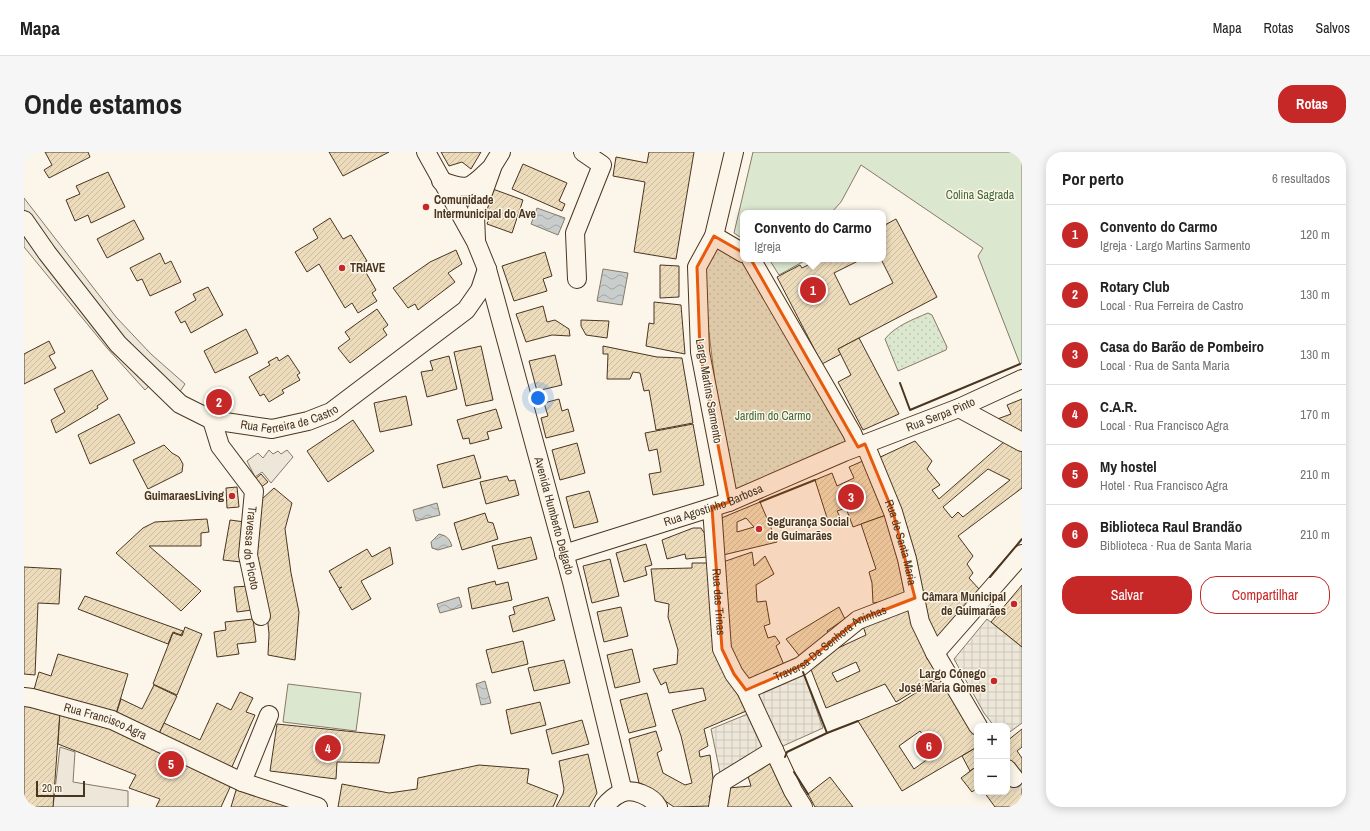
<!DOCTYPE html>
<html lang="pt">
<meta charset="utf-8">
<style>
body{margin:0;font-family:"Archivo Narrow",sans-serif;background:#f6f6f6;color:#222}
.controls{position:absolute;right:12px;bottom:12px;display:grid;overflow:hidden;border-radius:8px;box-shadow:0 2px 10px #0003}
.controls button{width:36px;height:36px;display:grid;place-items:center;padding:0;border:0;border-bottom:1px solid #e0e0e0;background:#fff;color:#222;font:20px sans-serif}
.scale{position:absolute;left:12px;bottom:10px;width:49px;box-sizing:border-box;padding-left:4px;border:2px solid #4a3520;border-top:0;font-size:11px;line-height:14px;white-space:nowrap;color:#4a3520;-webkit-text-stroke:3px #fbf6e9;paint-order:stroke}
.you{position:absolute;left:514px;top:246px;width:14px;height:14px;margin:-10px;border:3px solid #fff;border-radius:50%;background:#1a73e8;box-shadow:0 0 0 6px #1a73e833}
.badge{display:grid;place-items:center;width:26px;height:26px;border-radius:50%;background:#c62828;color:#fff;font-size:13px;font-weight:700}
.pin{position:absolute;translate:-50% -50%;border:2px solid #fff;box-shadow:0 1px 4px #0006}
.popup{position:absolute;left:716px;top:58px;width:146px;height:52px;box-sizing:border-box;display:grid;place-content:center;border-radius:8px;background:#fff;filter:drop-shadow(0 1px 3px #0005);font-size:13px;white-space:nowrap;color:#767676}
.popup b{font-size:15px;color:#222}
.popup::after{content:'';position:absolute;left:50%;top:100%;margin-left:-8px;border:8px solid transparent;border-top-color:#fff}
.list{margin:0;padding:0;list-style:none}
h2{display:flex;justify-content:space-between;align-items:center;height:52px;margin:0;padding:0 16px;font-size:17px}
h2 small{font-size:13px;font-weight:400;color:#767676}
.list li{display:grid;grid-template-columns:26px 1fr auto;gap:12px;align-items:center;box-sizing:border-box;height:60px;padding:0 16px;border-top:1px solid #e0e0e0}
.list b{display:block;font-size:15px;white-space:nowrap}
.list p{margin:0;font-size:13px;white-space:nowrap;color:#767676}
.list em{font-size:13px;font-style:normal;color:#767676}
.actions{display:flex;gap:8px;padding:12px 16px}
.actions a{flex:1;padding:9px 0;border:1px solid #c62828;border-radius:16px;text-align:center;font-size:14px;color:#c62828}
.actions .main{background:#c62828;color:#fff}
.map{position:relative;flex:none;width:998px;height:655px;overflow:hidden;border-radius:16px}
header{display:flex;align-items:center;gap:24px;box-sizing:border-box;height:56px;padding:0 20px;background:#fff;border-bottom:1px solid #e0e0e0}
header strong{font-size:19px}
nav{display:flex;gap:22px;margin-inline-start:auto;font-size:14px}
.intro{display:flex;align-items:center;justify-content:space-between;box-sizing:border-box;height:96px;padding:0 24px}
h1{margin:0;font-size:28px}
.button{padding:10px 18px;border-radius:16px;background:#c62828;color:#fff;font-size:14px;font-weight:700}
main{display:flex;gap:24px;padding:0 24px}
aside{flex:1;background:#fff;border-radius:16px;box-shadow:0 2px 10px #0003}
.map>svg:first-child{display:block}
.grass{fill:url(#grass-dots);stroke:#887966}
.park{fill:#dce7d0;stroke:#887966}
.parking{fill:#ede7d9;stroke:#887966}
.plaza{fill:url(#plaza-grid);stroke:#887966}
.water{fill:url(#water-waves);stroke:#887966}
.building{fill:url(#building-hatch);stroke:#4a3520;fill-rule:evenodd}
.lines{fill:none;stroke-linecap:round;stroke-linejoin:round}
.minor-tunnel{stroke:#d8cfc1;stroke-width:18;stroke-dasharray:18 9;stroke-linecap:butt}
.minor-casing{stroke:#4a3520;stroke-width:20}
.minor{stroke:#fbf6e9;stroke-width:18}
.wall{stroke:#4a3520;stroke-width:2}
.marked{fill:#e8590c;fill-opacity:0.2;stroke:#e8590c;stroke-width:3;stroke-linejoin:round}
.poi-dot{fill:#c62828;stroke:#fbf6e9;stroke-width:1.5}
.labels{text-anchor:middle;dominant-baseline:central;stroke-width:3;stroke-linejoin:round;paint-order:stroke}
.park-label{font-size:12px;fill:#436837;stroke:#fbf6e9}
.poi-label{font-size:12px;font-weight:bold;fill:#4a3520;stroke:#fbf6e9;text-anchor:start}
.street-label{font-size:12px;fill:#4a3520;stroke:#fbf6e9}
</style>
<header>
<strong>Mapa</strong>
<nav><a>Mapa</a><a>Rotas</a><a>Salvos</a></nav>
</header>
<div class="intro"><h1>Onde estamos</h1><a class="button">Rotas</a></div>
<main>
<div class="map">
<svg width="998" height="655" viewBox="0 0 998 655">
<defs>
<pattern id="grass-dots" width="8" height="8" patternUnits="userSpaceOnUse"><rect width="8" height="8" fill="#dce7d0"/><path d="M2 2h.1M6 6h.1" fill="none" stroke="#bec7b2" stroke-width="1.8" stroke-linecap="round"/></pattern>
<pattern id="plaza-grid" width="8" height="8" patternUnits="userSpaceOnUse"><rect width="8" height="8" fill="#ede7d9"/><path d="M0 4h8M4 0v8" fill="none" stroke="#cdc7ba"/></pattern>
<pattern id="water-waves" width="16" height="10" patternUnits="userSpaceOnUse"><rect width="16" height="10" fill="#c9cecd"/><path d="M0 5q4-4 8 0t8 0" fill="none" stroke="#a5a8a6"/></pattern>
<pattern id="building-hatch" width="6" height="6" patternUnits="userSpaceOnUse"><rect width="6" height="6" fill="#ecdcbc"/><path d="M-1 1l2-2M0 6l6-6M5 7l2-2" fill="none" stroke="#ccbda1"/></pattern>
</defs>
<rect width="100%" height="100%" fill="#fbf6e9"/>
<g class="grass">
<polygon points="697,95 719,105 823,284 820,293 713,339 703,325 677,117 690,96"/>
<path d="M 904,161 L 908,163 L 923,195 L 922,198 L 874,219 L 861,187 C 871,174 890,167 904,161 Z"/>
</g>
<g class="park">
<polygon points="729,0 998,0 998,211 996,212 954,104 959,96 837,13 817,50 807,61 719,61 719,87 710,81"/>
<polygon points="745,107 784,107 755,123"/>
<polygon points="264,532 337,541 332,579 259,570"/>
</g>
<g class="parking">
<polygon points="0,46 92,165 127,202 161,232 151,247 131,228 121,238 83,196 0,95"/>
<polygon points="245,298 249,302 254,299 257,302 263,298 269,305 247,331 238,320 231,325 223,309 234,301 239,306"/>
<polygon points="36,595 51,600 49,630 104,639 104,655 29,655"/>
</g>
<g class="plaza">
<polygon points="963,467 998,495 998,571 983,582 983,574 970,574 960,561 930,507"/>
<polygon points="777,514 799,576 750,598 698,630 687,577 731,559 722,538"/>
</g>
<g class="water">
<polygon points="513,56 541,66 534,83 507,72"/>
<polygon points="579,117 604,121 598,153 573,149"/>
<polygon points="413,351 416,363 392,369 389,358"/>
<path d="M 415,382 C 423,384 425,386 428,394 L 414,398 L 408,396 L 407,390 Z"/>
<polygon points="435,445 438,455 416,461 413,452"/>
<polygon points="461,529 467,551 457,553 452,532"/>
</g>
<g class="building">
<polygon points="21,0 64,0 66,5 25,26 20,18 28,13"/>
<polygon points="305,0 365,0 319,24"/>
<polygon points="417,0 457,0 447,17 438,10 425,14"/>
<polygon points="625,0 670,0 652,107 610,100 621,30 589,24 592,5 623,11"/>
<polygon points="499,12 543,31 535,49 541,52 538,59 488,37"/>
<polygon points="84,20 101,55 67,71 64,63 51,69 42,48 56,42 52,34"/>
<polygon points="466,36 499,48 488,81 463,72 466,64 457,61"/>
<polygon points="306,66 319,87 327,83 343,109 337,112 352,138 348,141 353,149 334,161 328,151 321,156 295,112 283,120 271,100 294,86 289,77"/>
<polygon points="872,67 913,145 814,197 817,202 798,212 753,125 776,113 778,116 796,107 838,107 810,121 826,153 869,131 857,107 859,107 859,74"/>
<polygon points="110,68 120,87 83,106 73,87"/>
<polygon points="432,98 438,112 424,121 431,130 394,158 391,152 384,156 369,136 406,110"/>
<polygon points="521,100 528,124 519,127 523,139 490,149 478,114"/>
<polygon points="136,101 141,112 147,109 157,130 126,144 118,127 113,129 106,116"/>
<polygon points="636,113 655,114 655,145 636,146"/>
<polygon points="184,135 199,163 167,181 161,169 157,171 151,160 172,148 169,142"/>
<polygon points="630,150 657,153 661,202 622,194 625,171 630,172"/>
<polygon points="519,154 523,170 531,168 545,177 546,184 528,183 502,190 492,162"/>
<polygon points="353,157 364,173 359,177 363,183 326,211 314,196 326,187 321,180"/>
<polygon points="557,168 585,169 583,186 562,183 557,174"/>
<polygon points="222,177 234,201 191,221 180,199"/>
<polygon points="835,186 875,262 839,278 814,230 827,223 814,197"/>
<polygon points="25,189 31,201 25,204 32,216 0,232 0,202"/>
<polygon points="457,194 469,248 442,254 430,200"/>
<polygon points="579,194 633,205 658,206 669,271 632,278 625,238 620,239 616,221 609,220 606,227 583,227 584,202 579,202"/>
<polygon points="264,203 276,221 273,223 276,228 258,238 260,241 245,250 240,242 236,244 225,225 246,213 244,210 253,205 255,209"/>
<polygon points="531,203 538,233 513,239 505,209"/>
<polygon points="425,204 433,237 403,245 397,220 409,218 406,209"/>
<polygon points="68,218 84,247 73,254 74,256 32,281 27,268 41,260 30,237"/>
<polygon points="382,244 388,273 356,280 350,251"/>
<polygon points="535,247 538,259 544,257 550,279 522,286 517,266 524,264 520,251"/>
<polygon points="998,247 998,287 968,269 987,262 983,253"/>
<polygon points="472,257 478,276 463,280 465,287 446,292 445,286 439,287 433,268"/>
<polygon points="95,262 111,291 66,312 54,283"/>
<polygon points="329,268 350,299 304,330 283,299"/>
<polygon points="669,272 680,333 629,343 625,322 637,320 633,297 625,299 621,281"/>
<path d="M 891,289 L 908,309 L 903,317 L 916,333 L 908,338 L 915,347 L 981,289 L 998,297 L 998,336 L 934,384 L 949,404 L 943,412 L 949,421 L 945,426 L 955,437 L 912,489 L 852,307 ZM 964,317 L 986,328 L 939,365 L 934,360 L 928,366 L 919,355 Z"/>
<polygon points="553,291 561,321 536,328 528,298"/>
<polygon points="140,293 148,301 155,305 159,312 158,320 124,337 109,308"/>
<polygon points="450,303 457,326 419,336 413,313"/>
<polygon points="841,308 865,362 829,375 822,356 813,359 816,365 805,372 791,328 808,321 813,334 830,326 825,315"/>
<polygon points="237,322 244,330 236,336 230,328"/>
<polygon points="483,324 485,329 491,328 495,343 462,352 456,330"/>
<polygon points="213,335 215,355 203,356 202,336"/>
<polygon points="250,336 268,351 261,377 267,421 275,460 271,508 244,503 245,482 243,462 231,404 237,348"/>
<polygon points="565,339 574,370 550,376 542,345"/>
<path d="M 736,350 L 753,390 L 695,404 L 695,367 ZM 722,366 L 730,375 L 713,380 L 713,370 Z"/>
<polygon points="461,361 464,370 469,371 474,387 438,398 430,371"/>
<polygon points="865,362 885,442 875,448 849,451 848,431 845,420 852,417 837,372"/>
<polygon points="183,367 185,380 177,381 177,394 125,394 177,439 157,459 92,401 119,376 131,370"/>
<polygon points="206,368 221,370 217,410 199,408"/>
<polygon points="669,376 677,376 683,385 683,405 662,407 661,402 643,407 638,388"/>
<polygon points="507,385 513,407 474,417 468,394"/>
<polygon points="622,392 628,413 621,415 623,423 600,430 592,401"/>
<polygon points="366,395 369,412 337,429 347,447 328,458 315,437 318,435 315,436 305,419 343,397 348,405"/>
<polygon points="728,400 730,414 741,404 750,422 732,433 733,450 742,449 746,472 740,474 744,486 751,484 756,491 752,494 760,513 721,532 701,490 696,411"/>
<polygon points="586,407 595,444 568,451 559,414"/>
<polygon points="668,411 684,411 694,503 727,557 680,577 684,594 675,599 676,605 686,603 691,642 685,644 688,654 650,655 615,631 605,587 632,579 638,598 633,601 639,621 661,633 668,631 657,584 648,558 682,548 679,536 645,541 642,530 637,533 629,517 653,512 654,498 644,465 645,452 631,449 627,417 668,416"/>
<polygon points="0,415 37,417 35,452 14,451 11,523 0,522"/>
<polygon points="471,429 472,433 484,430 488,448 448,457 444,436"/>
<polygon points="998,433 998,495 967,470"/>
<polygon points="225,434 228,458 213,460 210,435"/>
<polygon points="61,444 159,479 157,483 149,480 144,492 54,457"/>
<polygon points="524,445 531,468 489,480 485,464 491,462 489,455"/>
<path d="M 890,451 L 895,478 L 913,525 L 872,550 L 861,532 L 802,556 L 784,510 L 842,483 L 838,471 ZM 832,510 L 836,519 L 813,530 L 808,521 Z"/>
<polygon points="597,455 604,484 580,490 573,460"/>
<polygon points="815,455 821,467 803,479 806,485 777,506 762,487"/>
<polygon points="229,467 232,490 213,492 215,502 193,505 190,480 202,478 201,470"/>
<polygon points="161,475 178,482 153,543 129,532 149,481 158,484"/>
<polygon points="499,489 504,512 468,521 462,498"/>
<polygon points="608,497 616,530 591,536 583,503"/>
<polygon points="34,502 104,522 91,565 9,541 15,520 27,524"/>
<polygon points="540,508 546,531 510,539 504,516"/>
<path d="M 918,524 L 953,583 L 953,595 L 878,639 L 834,569 L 876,551 ZM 896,579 L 912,601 L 890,617 L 875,594 Z"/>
<polygon points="130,533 153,544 133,586 91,566 97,547 118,557"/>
<polygon points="216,540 229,546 222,560 231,563 207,617 134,584 140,571 176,588 193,551 207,558"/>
<polygon points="623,541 632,574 605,581 596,548"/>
<polygon points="516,550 522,573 487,582 482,558"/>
<polygon points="0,554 36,560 29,655 0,655"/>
<polygon points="36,560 75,569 208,631 197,655 132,655 136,647 105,636 112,623 34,592"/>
<polygon points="558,568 565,592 528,602 522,578"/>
<polygon points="253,572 361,583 355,611 313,610 312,627 246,619"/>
<polygon points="998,577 998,595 993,599 998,606 998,655 971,655 960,640 983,640 983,589"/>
<polygon points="953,595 953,614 946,619 938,604"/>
<polygon points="564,602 573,641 565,655 532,655 539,642 540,637 535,609"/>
<polygon points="746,605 775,655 700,655 704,636 727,634 722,618"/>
<polygon points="455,613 505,617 503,631 534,643 529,655 314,655 318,632 365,641 393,637 394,626"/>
<polygon points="953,614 953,636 948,640 937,626"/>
<polygon points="806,625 829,655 791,655 784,642"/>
<polygon points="213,635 268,655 207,655"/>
</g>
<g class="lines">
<polyline class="minor-tunnel" points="990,626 998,636"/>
<defs>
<g id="minor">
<path id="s1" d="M 402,0 L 452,90 L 463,117 L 548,430 L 599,640"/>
<path d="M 417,29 C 445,39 445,37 466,17"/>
<path id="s2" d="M 0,68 L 23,101 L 94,192 L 156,252 L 188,268 L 248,277 L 284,269 L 307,260 L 442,158 L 456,138 L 463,117"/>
<polyline points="690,84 719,101"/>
<polyline points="452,88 451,63 469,13 477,0"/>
<polyline points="727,107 828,281 834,295"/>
<polyline points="553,127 551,81 578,13 559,0"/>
<polyline points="935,256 998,290"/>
<path id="s3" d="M 188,268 L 196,294 L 230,339 L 224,403 L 237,464"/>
<path id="s4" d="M 841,292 L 869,360 L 883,407 L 896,470 L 911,501 L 954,574"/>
<polyline points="705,350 676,200 673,115 690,84 710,0"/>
<path id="s5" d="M 688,356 L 698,497 L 710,522 L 722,538 L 769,639 L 779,655"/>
<path id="s6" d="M 540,402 L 705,350 L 820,300 L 935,256 L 998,227"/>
<polyline points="911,501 998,402"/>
<path id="s7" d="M 722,538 L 777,514 L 834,468 L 891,446"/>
<path id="s8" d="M 0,545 L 8,546 L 88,568 L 218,630 L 294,655"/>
<polyline points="983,617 990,626"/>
<polyline points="218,630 245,563"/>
<path d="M 580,655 C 585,649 590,644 597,641 C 609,636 628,644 634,655"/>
<polyline points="694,655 698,630 750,598"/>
</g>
</defs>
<use href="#minor" class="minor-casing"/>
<use href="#minor" class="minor"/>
<g class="wall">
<polyline points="876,231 886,258 996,212"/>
<polyline points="736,350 791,328"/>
<polyline points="966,425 998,387"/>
<polyline points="779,520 803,581"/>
<polyline points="761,605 763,600 803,581 834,569"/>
<polyline points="770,620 784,642"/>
</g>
</g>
<path class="marked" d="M 690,84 L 725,104 L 834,295 L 841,292 L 869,360 L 891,446 L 834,468 L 777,514 L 722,538 L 710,522 L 698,497 L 688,356 L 705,350 L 676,200 L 673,115 Z"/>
<g class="poi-dot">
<circle cx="402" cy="55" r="4"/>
<circle cx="318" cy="116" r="4"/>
<circle cx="208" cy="344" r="4"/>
<circle cx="735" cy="377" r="4"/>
<circle cx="990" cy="452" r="4"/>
<circle cx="970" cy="529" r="4"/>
</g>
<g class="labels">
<g class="park-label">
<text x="956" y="43">Colina Sagrada</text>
<text x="749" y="264">Jardim do Carmo</text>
</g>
<g class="poi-label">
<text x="410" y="48">Comunidade<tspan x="410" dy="14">Intermunicipal do Ave</tspan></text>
<text x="326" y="116">TRIAVE</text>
<text x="200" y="344" text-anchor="end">GuimaraesLiving</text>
<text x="743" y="370">Segurança Social<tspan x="743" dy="14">de Guimarães</tspan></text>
<text x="982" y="445" text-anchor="end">Câmara Municipal<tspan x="982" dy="14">de Guimarães</tspan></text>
<text x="962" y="522" text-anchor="end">Largo Cónego<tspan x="962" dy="14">José Maria Gomes</tspan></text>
</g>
<g class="street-label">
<text transform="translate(685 239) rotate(80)">Largo Martins Sarmento</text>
<text stroke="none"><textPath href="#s2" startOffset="357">Rua Ferreira de Castro</textPath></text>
<text stroke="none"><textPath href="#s6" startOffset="402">Rua Serpa Pinto</textPath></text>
<text stroke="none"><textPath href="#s6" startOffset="157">Rua Agostinho Barbosa</textPath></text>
<text stroke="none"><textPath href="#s1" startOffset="388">Avenida Humberto Delgado</textPath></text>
<text stroke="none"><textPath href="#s4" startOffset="105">Rua de Santa Maria</textPath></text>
<text stroke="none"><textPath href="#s3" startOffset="141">Travessa do Picoto</textPath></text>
<text stroke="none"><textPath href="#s5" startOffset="94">Rua das Trinas</textPath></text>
<text stroke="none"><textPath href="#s7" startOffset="97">Traversa Da Senhora Aninhas</textPath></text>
<text stroke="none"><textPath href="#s8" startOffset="85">Rua Francisco Agra</textPath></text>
</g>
</g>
</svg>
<div class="controls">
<button>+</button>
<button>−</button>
</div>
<div class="scale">20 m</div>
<div class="you"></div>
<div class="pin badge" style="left:789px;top:138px">1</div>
<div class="popup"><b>Convento do Carmo</b>Igreja</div>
<div class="pin badge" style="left:195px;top:250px">2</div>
<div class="pin badge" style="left:827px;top:345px">3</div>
<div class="pin badge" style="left:304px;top:596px">4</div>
<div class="pin badge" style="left:147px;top:612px">5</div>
<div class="pin badge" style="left:905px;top:594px">6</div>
</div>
<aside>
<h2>Por perto<small>6 resultados</small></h2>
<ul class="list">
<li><span class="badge">1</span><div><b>Convento do Carmo</b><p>Igreja · Largo Martins Sarmento</p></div><em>120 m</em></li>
<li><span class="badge">2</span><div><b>Rotary Club</b><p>Local · Rua Ferreira de Castro</p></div><em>130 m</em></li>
<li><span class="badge">3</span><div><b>Casa do Barão de Pombeiro</b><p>Local · Rua de Santa Maria</p></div><em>130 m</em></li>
<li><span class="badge">4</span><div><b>C.A.R.</b><p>Local · Rua Francisco Agra</p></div><em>170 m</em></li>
<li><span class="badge">5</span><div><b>My hostel</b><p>Hotel · Rua Francisco Agra</p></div><em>210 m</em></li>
<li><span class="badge">6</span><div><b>Biblioteca Raul Brandão</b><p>Biblioteca · Rua de Santa Maria</p></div><em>210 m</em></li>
</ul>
<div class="actions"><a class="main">Salvar</a><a>Compartilhar</a></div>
</aside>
</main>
